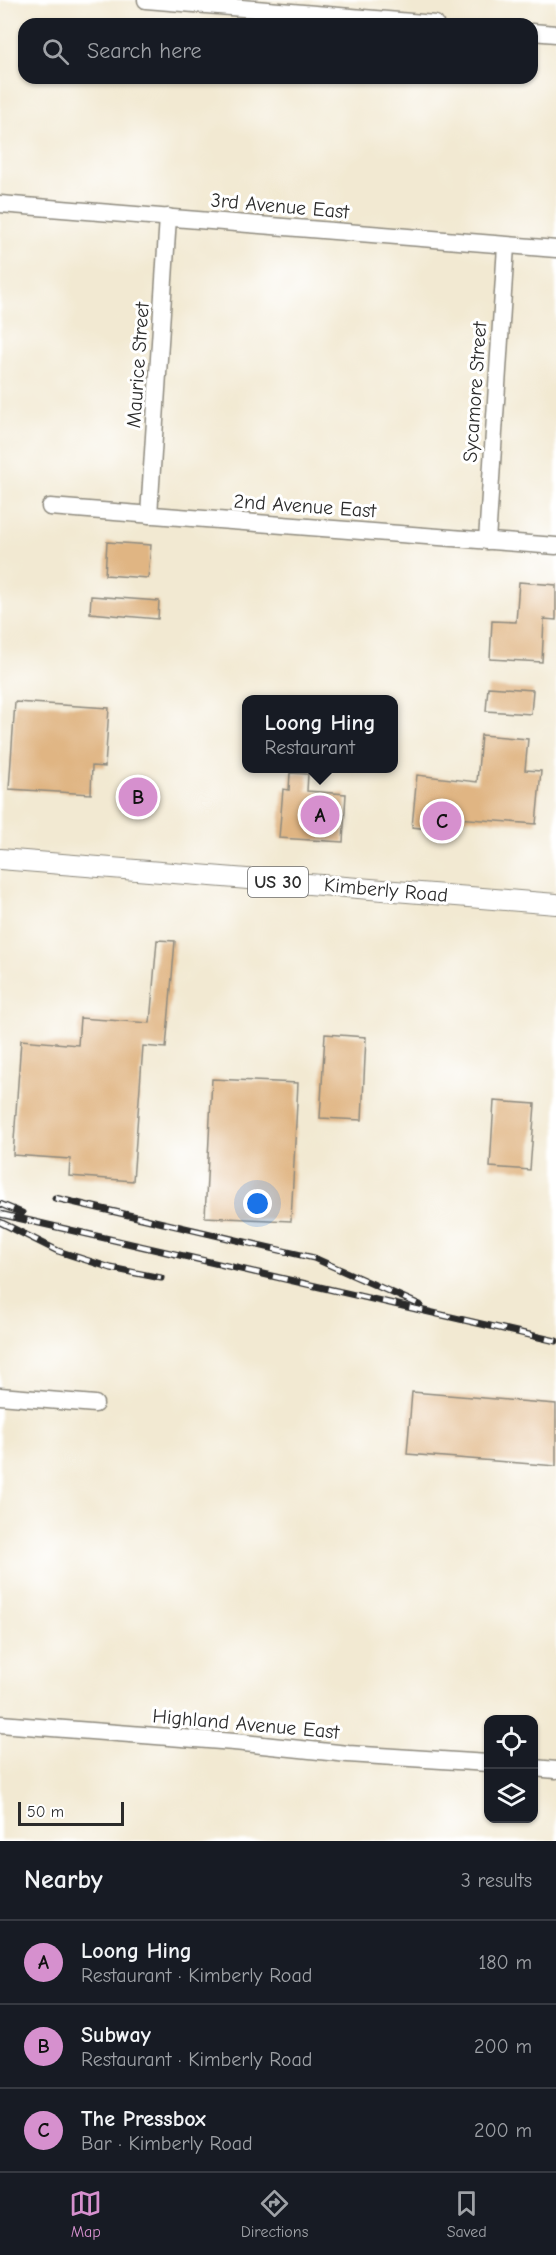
<!DOCTYPE html>
<meta charset="utf-8">
<style>
body{margin:0;font-family:"Comic Neue",sans-serif;background:#242831;color:#f1f3f6}
.controls{position:absolute;right:18px;bottom:18px;display:grid;overflow:hidden;border-radius:12px;box-shadow:0 2px 4px #0004}
.controls button{width:54px;height:54px;display:grid;place-items:center;padding:0;border:0;border-bottom:2px solid #363941;background:#171b24;color:#f1f3f6;font:30px sans-serif}
.scale{position:absolute;left:18px;bottom:15px;width:106px;box-sizing:border-box;padding-left:6px;border:3px solid #2b2b2b;border-top:0;font-size:16px;line-height:21px;white-space:nowrap;color:#2b2b2b;-webkit-text-stroke:4px #fff;paint-order:stroke}
.you{position:absolute;left:258px;top:1204px;width:21px;height:21px;margin:-15px;border:4px solid #fff;border-radius:50%;background:#1a73e8;box-shadow:0 0 0 9px #1a73e833}
.badge{display:grid;place-items:center;width:39px;height:39px;border-radius:50%;background:#d690ce;color:#111;font-size:20px;font-weight:700}
.pin{position:absolute;translate:-50% -50%;border:3px solid #fff;box-shadow:0 2px 6px #0006}
.popup{position:absolute;left:242px;top:695px;width:156px;height:78px;box-sizing:border-box;display:grid;place-content:center;border-radius:12px;background:#171b24;filter:drop-shadow(0 2px 4px #0005);font-size:20px;white-space:nowrap;color:#9ea1a6}
.popup b{font-size:22px;color:#f1f3f6}
.popup::after{content:'';position:absolute;left:50%;top:100%;margin-left:-12px;border:12px solid transparent;border-top-color:#171b24}
.list{margin:0;padding:0;list-style:none}
h2{display:flex;justify-content:space-between;align-items:center;height:78px;margin:0;padding:0 24px;font-size:26px}
h2 small{font-size:20px;font-weight:400;color:#9ea1a6}
.list li{display:grid;grid-template-columns:39px 1fr auto;gap:18px;align-items:center;box-sizing:border-box;height:84px;padding:0 24px;border-top:2px solid #363941}
.list b{display:block;font-size:22px;white-space:nowrap}
.list p{margin:0;font-size:20px;white-space:nowrap;color:#9ea1a6}
.list em{font-size:20px;font-style:normal;color:#9ea1a6}
.icon{flex:none;width:33px;height:33px;fill:none;stroke:currentColor;stroke-width:2;stroke-linecap:round;stroke-linejoin:round}
.map{position:relative;flex:none;width:556px;height:1841px;overflow:hidden}
.search{position:absolute;background:#171b24;box-shadow:0 2px 4px #0004;left:18px;right:18px;top:18px;height:66px;display:flex;align-items:center;gap:15px;box-sizing:border-box;padding:0 21px;border-radius:18px;color:#9ea1a6;font-size:22px}
.sheet{height:330px;background:#171b24}
nav{display:flex;justify-content:space-around;align-items:center;box-sizing:border-box;height:84px;border-top:2px solid #363941;background:#171b24;font-size:16px;color:#9ea1a6}
nav a{display:grid;justify-items:center;gap:3px}
nav .on{color:#d690ce}
.map>svg:first-child{display:block}
.building{fill:#e0b583}
.lines{fill:none;stroke-linecap:round;stroke-linejoin:round}
.minor-casing{stroke:#8e8a7e;stroke-width:19}
.major-casing{stroke:#8e8a7e;stroke-width:22}
.minor{stroke:#fff;stroke-width:16}
.major{stroke:#fff;stroke-width:20}
.rail-casing{stroke:#2b2b2b;stroke-width:7}
.rail{stroke:#fff;stroke-width:4.5;stroke-dasharray:14;stroke-linecap:butt}
.labels{text-anchor:middle;dominant-baseline:central;stroke-width:6;stroke-linejoin:round;paint-order:stroke}
.shield{fill:#fff;stroke:#6b6b6b;stroke-width:1.5}
.shield-label{font-size:18px;font-weight:bold;fill:#2b2b2b}
.street-label{font-size:20px;fill:#2b2b2b;stroke:#fff}
</style>
<div class="map">
<svg width="556" height="1841" viewBox="0 0 556 1841">
<rect width="100%" height="100%" fill="#fff"/>
<filter id="ink" filterUnits="userSpaceOnUse"><feTurbulence type="fractalNoise" baseFrequency=".0167" numOctaves="2"/><feDisplacementMap in="SourceGraphic" scale="12" xChannelSelector="R" yChannelSelector="G"/><feConvolveMatrix kernelMatrix="1 2 1 2 8 2 1 2 1" color-interpolation-filters="sRGB"/></filter>
<filter id="wash" filterUnits="userSpaceOnUse"><feTurbulence type="fractalNoise" baseFrequency=".008" numOctaves="4" result="noise"/><feDisplacementMap in="SourceGraphic" scale="24" xChannelSelector="R" yChannelSelector="G"/><feGaussianBlur stdDeviation="1.35" result="paint"/><feColorMatrix in="noise" values="0 0 0 0 0 0 0 0 0 0 0 0 0 0 0 0 0 1.4 0 .05"/><feComposite in="paint" operator="in"/></filter>
<g filter="url(#wash)">
<rect width="100%" height="100%" fill="#f2e9d2"/>
<g id="blocks">
<g class="building">
<polygon points="107,542 151,545 148,578 105,575"/>
<polygon points="519,582 556,585 556,620 544,619 542,662 490,659 492,621 516,622"/>
<polygon points="91,596 159,601 158,619 90,613"/>
<polygon points="488,687 533,690 531,714 486,711"/>
<polygon points="15,702 109,708 105,767 92,766 91,794 9,789"/>
<polygon points="481,735 528,739 525,770 541,771 536,824 456,818 454,832 412,827 417,775 477,782"/>
<polygon points="290,773 308,774 307,791 346,794 343,842 279,838 283,789 289,790"/>
<polygon points="127,779 149,781 146,812 125,810"/>
<polygon points="157,940 175,941 166,1048 143,1046 133,1181 69,1176 70,1159 13,1155 21,1040 78,1045 80,1018 150,1023"/>
<polygon points="325,1034 366,1037 362,1120 320,1118"/>
<polygon points="212,1079 298,1083 291,1221 205,1217"/>
<polygon points="494,1101 535,1104 530,1170 490,1167"/>
<polygon points="412,1392 556,1404 556,1466 407,1454"/>
</g>
</g>
</g>
<g filter="url(#ink)">
<use href="#blocks" fill-opacity="0" stroke="#8e8a7e" stroke-width="1.5"/>
<g class="lines">
<defs>
<g id="minor">
<polyline points="146,0 435,24"/>
<polyline points="532,32 556,34"/>
<polyline points="0,204 556,249"/>
<polyline points="50,507 556,546"/>
<polyline points="149,515 168,217"/>
<polyline points="487,541 506,246"/>
<polyline points="0,1396 95,1404"/>
<polyline points="0,1724 234,1742 348,1754 488,1763"/>
<polyline points="534,1768 556,1770"/>
</g>
<polyline id="major" points="0,859 556,904"/>
</defs>
<use href="#minor" class="minor-casing"/>
<use href="#major" class="major-casing"/>
<use href="#minor" class="minor"/>
<use href="#major" class="major"/>
<defs>
<g id="rail">
<polyline points="55,1198 314,1258 420,1305"/>
<polyline points="0,1204 22,1213"/>
<polyline points="0,1214 556,1341"/>
<polyline points="0,1222 58,1251 111,1268 161,1278"/>
</g>
</defs>
<use href="#rail" class="rail-casing"/>
<use href="#rail" class="rail"/>
</g>
</g>
<g class="labels">
<rect class="shield" x="248" y="867" width="60" height="30" rx="4.5"/>
<g class="shield-label">
<text x="278" y="882">US 30</text>
</g>
<g class="street-label">
<text transform="translate(280 206) rotate(5)">3rd Avenue East</text>
<text transform="translate(138 365) rotate(-86)">Maurice Street</text>
<text transform="translate(475 392) rotate(-86)">Sycamore Street</text>
<text transform="translate(305 506) rotate(4)">2nd Avenue East</text>
<text transform="translate(386 890) rotate(5)">Kimberly Road</text>
<text transform="translate(246 1724) rotate(5)">Highland Avenue East</text>
</g>
</g>
</svg>
<div class="controls">
<button><svg class="icon" aria-label="locate" viewBox="0 0 24 24"><circle cx="12" cy="12" r="6"/><path d="M12 2v4M12 18v4M2 12h4M18 12h4"/></svg></button>
<button><svg class="icon" aria-label="layers" viewBox="0 0 24 24"><path d="M12 4l9 5-9 5-9-5zM3 14l9 5 9-5"/></svg></button>
</div>
<div class="scale">50 m</div>
<div class="you"></div>
<div class="pin badge" style="left:320px;top:815px">A</div>
<div class="popup"><b>Loong Hing</b>Restaurant</div>
<div class="pin badge" style="left:138px;top:797px">B</div>
<div class="pin badge" style="left:442px;top:821px">C</div>
<div class="search"><svg class="icon" aria-label="search" viewBox="0 0 24 24"><circle cx="10" cy="10" r="6"/><path d="M15 15l6 6"/></svg>Search here</div>
</div>
<section class="sheet">
<h2>Nearby<small>3 results</small></h2>
<ul class="list">
<li><span class="badge">A</span><div><b>Loong Hing</b><p>Restaurant · Kimberly Road</p></div><em>180 m</em></li>
<li><span class="badge">B</span><div><b>Subway</b><p>Restaurant · Kimberly Road</p></div><em>200 m</em></li>
<li><span class="badge">C</span><div><b>The Pressbox</b><p>Bar · Kimberly Road</p></div><em>200 m</em></li>
</ul>
</section>
<nav>
<a class="on"><svg class="icon" aria-label="map" viewBox="0 0 24 24"><path d="M3 6l6-2 6 2 6-2v14l-6 2-6-2-6 2zM9 4v14M15 6v14"/></svg>Map</a>
<a><svg class="icon" aria-label="directions" viewBox="0 0 24 24"><path d="M12 3l9 9-9 9-9-9zM9 14v-3h6M13 9l2 2-2 2"/></svg>Directions</a>
<a><svg class="icon" aria-label="saved" viewBox="0 0 24 24"><path d="M7 4h10v16l-5-4-5 4z"/></svg>Saved</a>
</nav>
